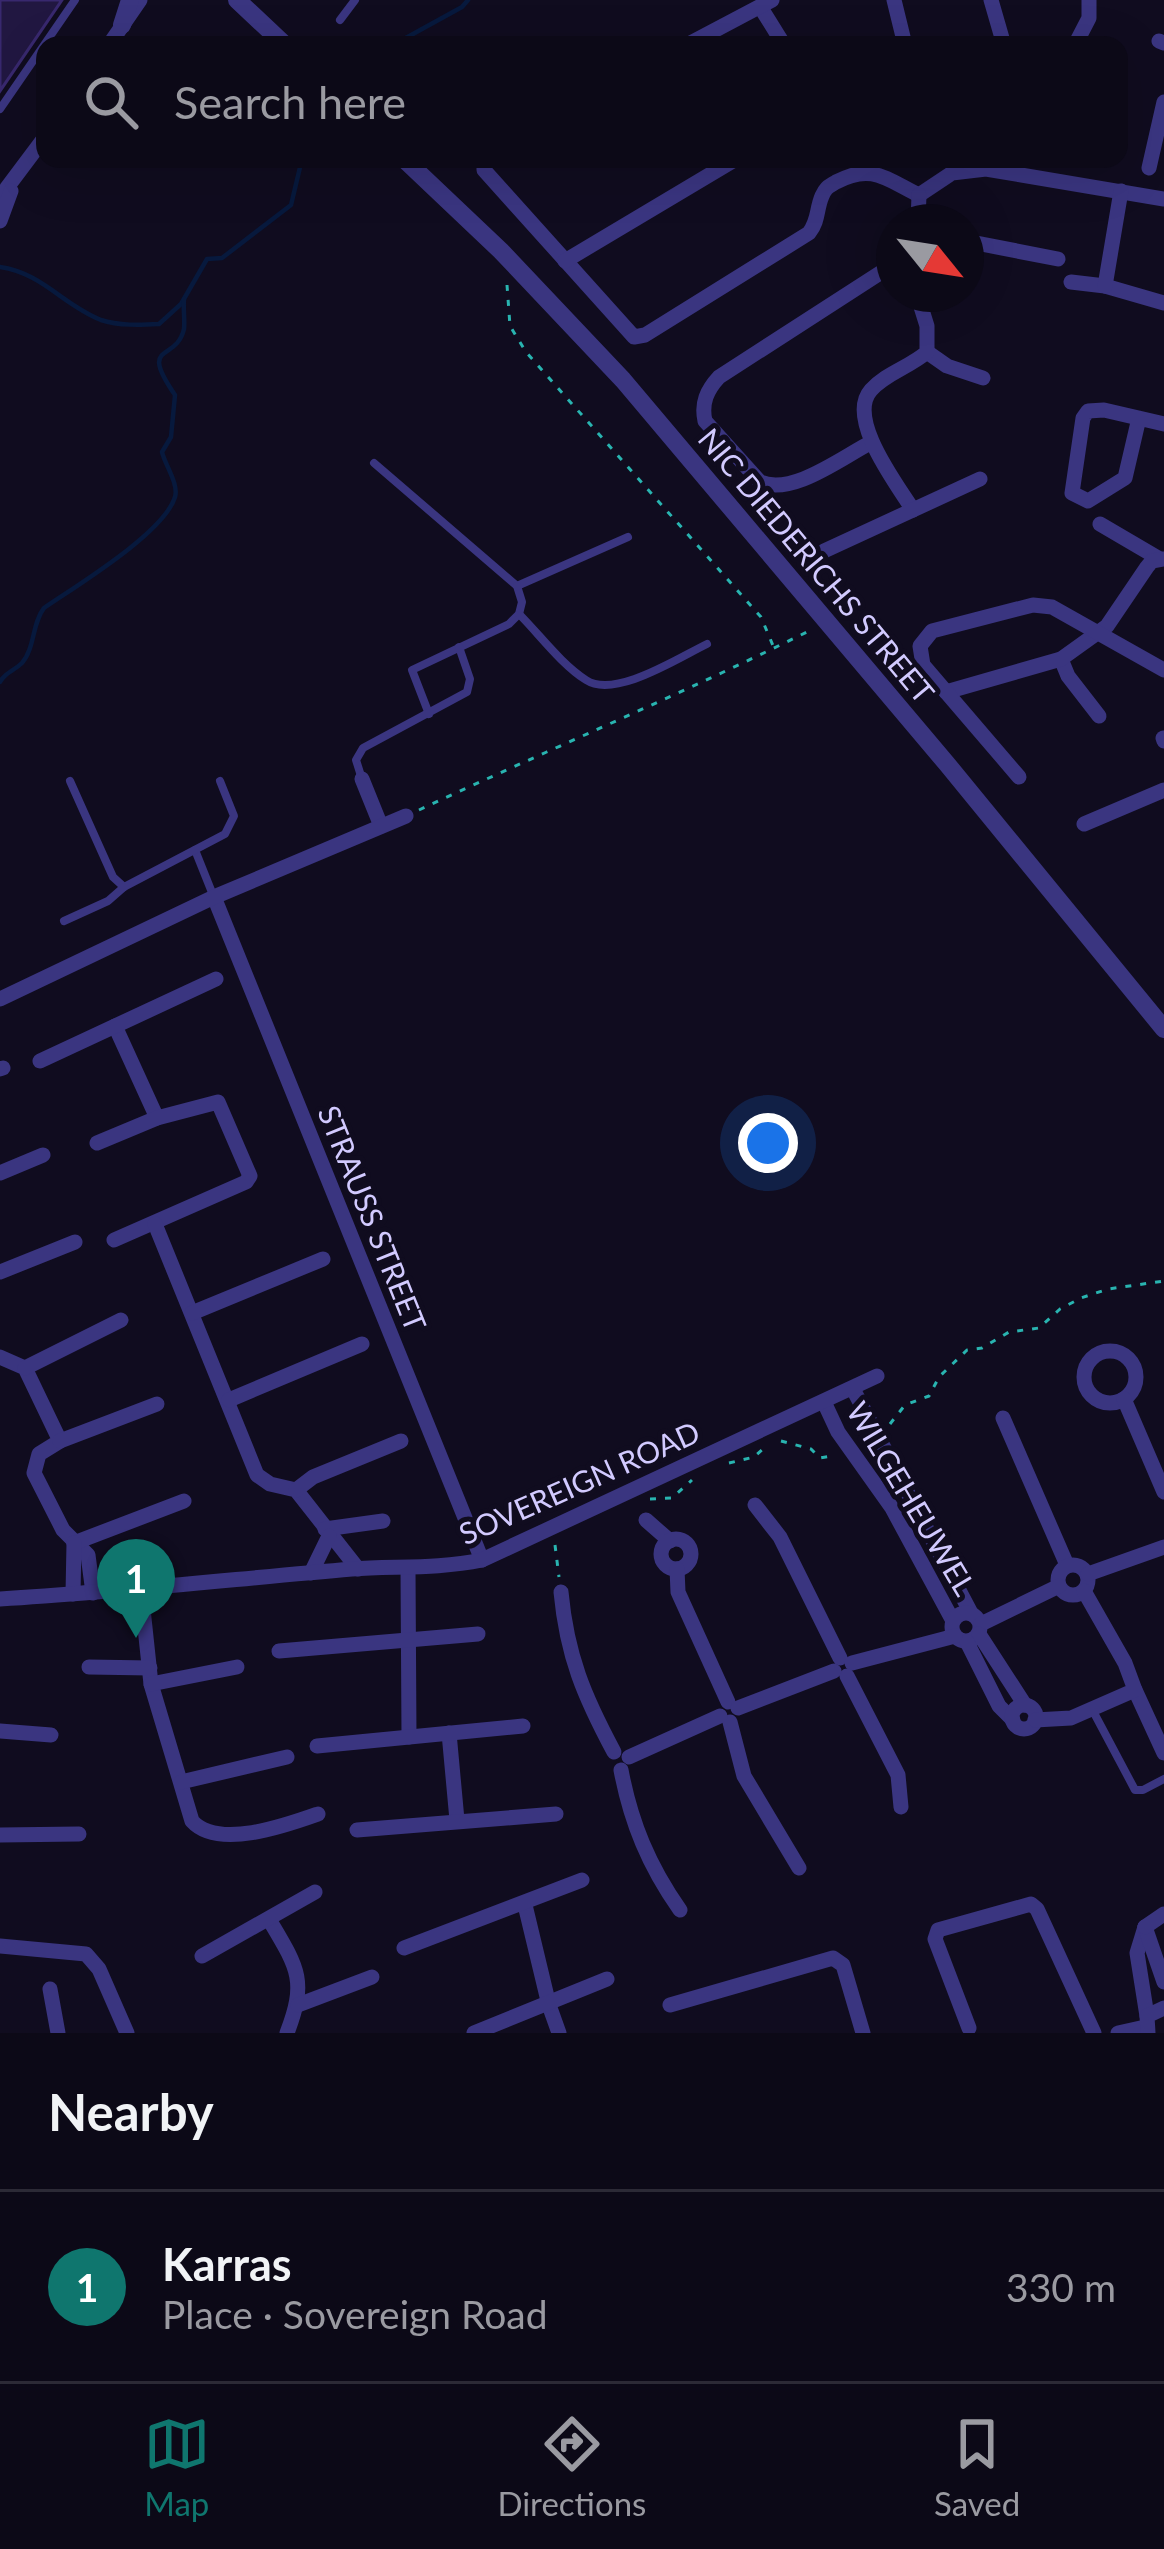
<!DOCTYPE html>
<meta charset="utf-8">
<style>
body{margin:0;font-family:Lato,sans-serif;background:#1a1724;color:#f1f3f6}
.compass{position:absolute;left:876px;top:204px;width:108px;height:108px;border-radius:50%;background:#0c0917;box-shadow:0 12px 48px #0002;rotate:120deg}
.you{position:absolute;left:768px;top:1143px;width:42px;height:42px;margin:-30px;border:9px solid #fff;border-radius:50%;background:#1a73e8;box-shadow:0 0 0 18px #1a73e833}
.badge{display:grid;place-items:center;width:78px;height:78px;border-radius:50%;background:#0f766e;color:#fff;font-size:39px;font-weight:700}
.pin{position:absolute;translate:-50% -99px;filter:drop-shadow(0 3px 6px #0008)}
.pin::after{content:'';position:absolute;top:63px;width:42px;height:36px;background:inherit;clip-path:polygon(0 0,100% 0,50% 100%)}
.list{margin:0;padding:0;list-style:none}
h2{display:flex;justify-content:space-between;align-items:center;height:156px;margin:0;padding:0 48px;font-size:51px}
h2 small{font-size:39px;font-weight:400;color:#9a9aa1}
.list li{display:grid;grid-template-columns:78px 1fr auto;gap:36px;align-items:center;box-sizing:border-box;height:192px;padding:0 48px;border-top:3px solid #2c2a36}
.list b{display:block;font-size:45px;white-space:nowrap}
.list p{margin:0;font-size:39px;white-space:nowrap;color:#9a9aa1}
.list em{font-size:39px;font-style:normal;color:#9a9aa1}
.icon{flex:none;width:66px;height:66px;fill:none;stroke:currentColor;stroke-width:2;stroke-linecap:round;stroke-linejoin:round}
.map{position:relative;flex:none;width:1164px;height:2033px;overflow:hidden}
.search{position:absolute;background:#0c0917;box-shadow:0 12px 48px #0002;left:36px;right:36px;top:36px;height:132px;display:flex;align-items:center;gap:30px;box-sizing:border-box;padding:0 42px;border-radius:24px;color:#9a9aa1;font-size:45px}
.sheet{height:348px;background:#0c0917}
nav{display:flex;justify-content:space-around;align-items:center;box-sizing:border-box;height:168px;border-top:3px solid #2c2a36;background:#0c0917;font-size:33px;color:#9a9aa1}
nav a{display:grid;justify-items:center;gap:6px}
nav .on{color:#0f766e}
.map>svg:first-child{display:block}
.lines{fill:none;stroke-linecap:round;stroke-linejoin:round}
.stream{stroke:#07193d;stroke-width:4.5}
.building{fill:#211741;stroke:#38286e;stroke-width:3}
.path{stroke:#29b4b0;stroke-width:3;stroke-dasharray:6 9;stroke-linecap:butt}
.service{stroke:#3a3580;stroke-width:8}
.minor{stroke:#3a3580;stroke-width:15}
.tertiary{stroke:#3a3580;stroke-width:18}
.labels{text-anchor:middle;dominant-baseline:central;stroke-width:10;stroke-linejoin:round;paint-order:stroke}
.street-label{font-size:30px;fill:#d2caff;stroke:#100c1f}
</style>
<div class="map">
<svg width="1164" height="2033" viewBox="0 0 1164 2033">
<rect width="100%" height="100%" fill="#100c1f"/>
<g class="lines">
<g class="stream">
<polyline points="393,45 462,7 468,0"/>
<path d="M 0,267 C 42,273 63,305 101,320 C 119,326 141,325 159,324 L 181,304 L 207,259 L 222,258 L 291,205 L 302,159"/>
<path d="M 0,682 C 6,671 13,672 22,663 C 35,648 32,623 44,608 C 76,586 164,533 175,497 C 179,484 165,465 162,452 L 171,437 L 175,395 C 138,341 176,363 184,329 C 185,320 183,308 184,299"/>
</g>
</g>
<polygon class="building" points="0,0 62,0 0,91"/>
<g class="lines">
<g class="path">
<polyline points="507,285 510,326 526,352 761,617 774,648"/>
<path d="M 419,810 C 550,749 684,693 813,629"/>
<polyline points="890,1424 905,1405 929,1396 939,1377 967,1350 982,1348 1009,1332 1039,1328 1060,1309 1081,1298 1108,1289 1164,1281"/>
<polyline points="781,1441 811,1449 820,1458 832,1456"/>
<polyline points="729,1463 754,1457 763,1449"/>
<polyline points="650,1499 672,1498 692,1480"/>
<polyline points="555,1545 559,1577"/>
</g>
<g class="service">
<polyline points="340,20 355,0"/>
<polyline points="0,109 75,0"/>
<polyline points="374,463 517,586 522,602 519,614 509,624 412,670 429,714"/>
<polyline points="517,586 628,537"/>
<path d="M 519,614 C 540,635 561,664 586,680 C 615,699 678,658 707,644"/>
<polyline points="362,779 356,760 363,748 467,692 470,679 459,647"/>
<polyline points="70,781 113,877 124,887"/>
<polyline points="195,850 213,895"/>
<polyline points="64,921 108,901 124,887 225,834 234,816 220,781"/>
<polyline points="1093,1711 1135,1790 1143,1790 1164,1779"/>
</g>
<g class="minor">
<polyline points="894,0 905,45"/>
<polyline points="991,0 1004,45"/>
<polyline points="761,8 784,45"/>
<polyline points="1159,41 1164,43"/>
<polyline points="109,45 140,0"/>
<polyline points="687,45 772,0"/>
<polyline points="1075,45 1089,18 1089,0"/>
<path d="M 484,159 L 484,170 L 634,337 L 645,335 L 809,233 C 819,220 816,210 822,196 C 826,187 828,187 836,182 C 872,163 886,179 919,195"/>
<polyline points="1149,168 1164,102"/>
<polyline points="919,195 952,173 986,169 1164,199"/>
<polyline points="0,197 45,137"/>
<polyline points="0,221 11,191"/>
<polyline points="918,222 919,195"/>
<polyline points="966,241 1058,259"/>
<polyline points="565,261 736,159"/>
<polyline points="1071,282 1105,286 1164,303"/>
<polyline points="1105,286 1121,191"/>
<polyline points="927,352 947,366 983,378"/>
<polyline points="1139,418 1125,478 1088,501 1072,493 1083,418 1088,411 1104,410 1164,424"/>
<path d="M 872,442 C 842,457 793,496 760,482 L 705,421 C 701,403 707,390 719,377 L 894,264"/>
<path d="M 913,510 C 896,483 846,418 871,390 C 886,373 910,367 927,352 L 927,326 L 917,294"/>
<polyline points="1100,524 1158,558"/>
<polyline points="824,551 980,479"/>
<polyline points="1061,659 1068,676 1099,716"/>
<polyline points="946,692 1061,659 1107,626 1147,567 1152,561 1164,559"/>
<polyline points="1163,738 1164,741"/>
<polyline points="1019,777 923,665 920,646 932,631 1033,605 1052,607 1164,670"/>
<polyline points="362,779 381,826"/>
<polyline points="1084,824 1164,790"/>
<polyline points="214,897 482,1560"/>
<polyline points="0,999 214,897 406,816"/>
<polyline points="115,1026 157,1118"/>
<polyline points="40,1061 216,979"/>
<polyline points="0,1069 3,1068"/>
<polyline points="97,1143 157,1118 218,1102 250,1176 246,1182 114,1240"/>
<polyline points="0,1173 43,1155"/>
<polyline points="155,1224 257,1475 270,1484 296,1490 358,1569"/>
<polyline points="0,1272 75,1242"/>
<polyline points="192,1313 323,1259"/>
<circle cx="1110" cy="1377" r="26"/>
<polyline points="0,1357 25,1368 60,1441 39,1454 34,1473 63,1530 88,1555 93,1593"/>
<polyline points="25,1368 121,1320"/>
<polyline points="853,1389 971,1613"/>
<polyline points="1124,1399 1164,1492"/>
<polyline points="229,1400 362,1344"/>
<polyline points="824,1402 838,1432 892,1508 953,1621"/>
<polyline points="1003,1418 1067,1565"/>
<polyline points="60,1441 157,1404"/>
<polyline points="296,1490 313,1477 401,1441"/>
<polyline points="755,1505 780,1537 840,1658"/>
<polyline points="646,1520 670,1541"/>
<polyline points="325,1529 383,1521"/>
<circle cx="676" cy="1554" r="15"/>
<polyline points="74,1543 184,1501"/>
<circle cx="1073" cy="1580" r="15"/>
<polyline points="408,1569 409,1737"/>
<polyline points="677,1569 678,1592 728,1702"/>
<polyline points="311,1573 329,1536"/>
<polyline points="1088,1574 1164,1547"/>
<path d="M 141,1590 L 151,1684 L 192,1821 C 218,1850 287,1825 318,1814"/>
<path d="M 561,1592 C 567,1656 584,1696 614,1752"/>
<polyline points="73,1594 74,1543"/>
<path d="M 0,1599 C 118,1592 235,1579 352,1569 C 396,1566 438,1569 482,1560 L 877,1376"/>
<circle cx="966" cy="1627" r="14"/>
<polyline points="981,1624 1059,1586"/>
<polyline points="979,1634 1025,1705"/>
<polyline points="967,1642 999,1706 1013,1720"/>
<polyline points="279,1651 478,1634"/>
<polyline points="852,1663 955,1636"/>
<polyline points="89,1667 150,1668"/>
<polyline points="847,1676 898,1775 901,1807"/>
<polyline points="151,1684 237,1667"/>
<polyline points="1135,1690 1164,1753"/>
<circle cx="1024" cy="1717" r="12"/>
<polyline points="738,1708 834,1671"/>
<polyline points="1035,1720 1071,1718 1135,1690 1125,1663 1084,1591"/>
<polyline points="730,1722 744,1776 799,1868"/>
<polyline points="0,1731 51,1735"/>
<polyline points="449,1733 457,1820"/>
<polyline points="317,1746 523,1726"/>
<polyline points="629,1757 720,1716"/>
<path d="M 621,1770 C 631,1823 649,1866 680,1910"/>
<polyline points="181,1782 287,1757"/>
<polyline points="357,1830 556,1814"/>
<polyline points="0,1835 79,1834"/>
<polyline points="525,1905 549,2005 559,2033"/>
<path d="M 270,1921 C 298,1968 307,1981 287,2033"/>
<polyline points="1145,1927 1137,1953 1147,2016"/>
<polyline points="1145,1927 1164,1982"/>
<polyline points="1145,1927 1164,1914"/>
<polyline points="0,1946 86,1954 99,1969 127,2033"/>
<polyline points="404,1948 582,1880"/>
<polyline points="202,1956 315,1892"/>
<polyline points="50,1989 58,2033"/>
<polyline points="298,2005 372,1977"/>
<polyline points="670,2005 833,1958 843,1965 863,2033"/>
<polyline points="969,2028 935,1939 938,1930 1031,1904 1037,1909 1094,2033"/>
<polyline points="474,2033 607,1979"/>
<polyline points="1118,2033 1145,2027"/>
<polyline points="1148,2033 1147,2016 1164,2008"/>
</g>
<g class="tertiary">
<polyline points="237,0 285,45"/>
<polyline points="122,25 130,0"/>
<polyline points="404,159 501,251 623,380 947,764 1164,1029"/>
</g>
</g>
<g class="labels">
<g class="street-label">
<text transform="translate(817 565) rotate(50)">NIC DIEDERICHS STREET</text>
<text transform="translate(373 1218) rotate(68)">STRAUSS STREET</text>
<text transform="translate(579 1482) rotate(-24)">SOVEREIGN ROAD</text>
<text transform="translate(912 1498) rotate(59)">WILGEHEUWEL</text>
</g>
</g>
</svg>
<svg class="compass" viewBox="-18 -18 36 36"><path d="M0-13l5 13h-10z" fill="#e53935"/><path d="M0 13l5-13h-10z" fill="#9a9aa1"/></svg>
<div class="you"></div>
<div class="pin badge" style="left:136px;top:1638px">1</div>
<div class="search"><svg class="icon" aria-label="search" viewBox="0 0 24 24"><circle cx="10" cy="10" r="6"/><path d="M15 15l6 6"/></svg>Search here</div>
</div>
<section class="sheet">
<h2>Nearby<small></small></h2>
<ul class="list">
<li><span class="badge">1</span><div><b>Karras</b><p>Place · Sovereign Road</p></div><em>330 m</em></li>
</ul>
</section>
<nav>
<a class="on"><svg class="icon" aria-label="map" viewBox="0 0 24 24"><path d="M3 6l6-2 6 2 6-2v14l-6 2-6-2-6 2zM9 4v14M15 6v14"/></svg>Map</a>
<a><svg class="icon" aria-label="directions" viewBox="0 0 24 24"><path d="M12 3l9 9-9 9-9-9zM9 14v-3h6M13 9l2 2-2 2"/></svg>Directions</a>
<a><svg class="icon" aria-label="saved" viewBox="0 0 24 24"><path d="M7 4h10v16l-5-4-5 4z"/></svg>Saved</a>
</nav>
